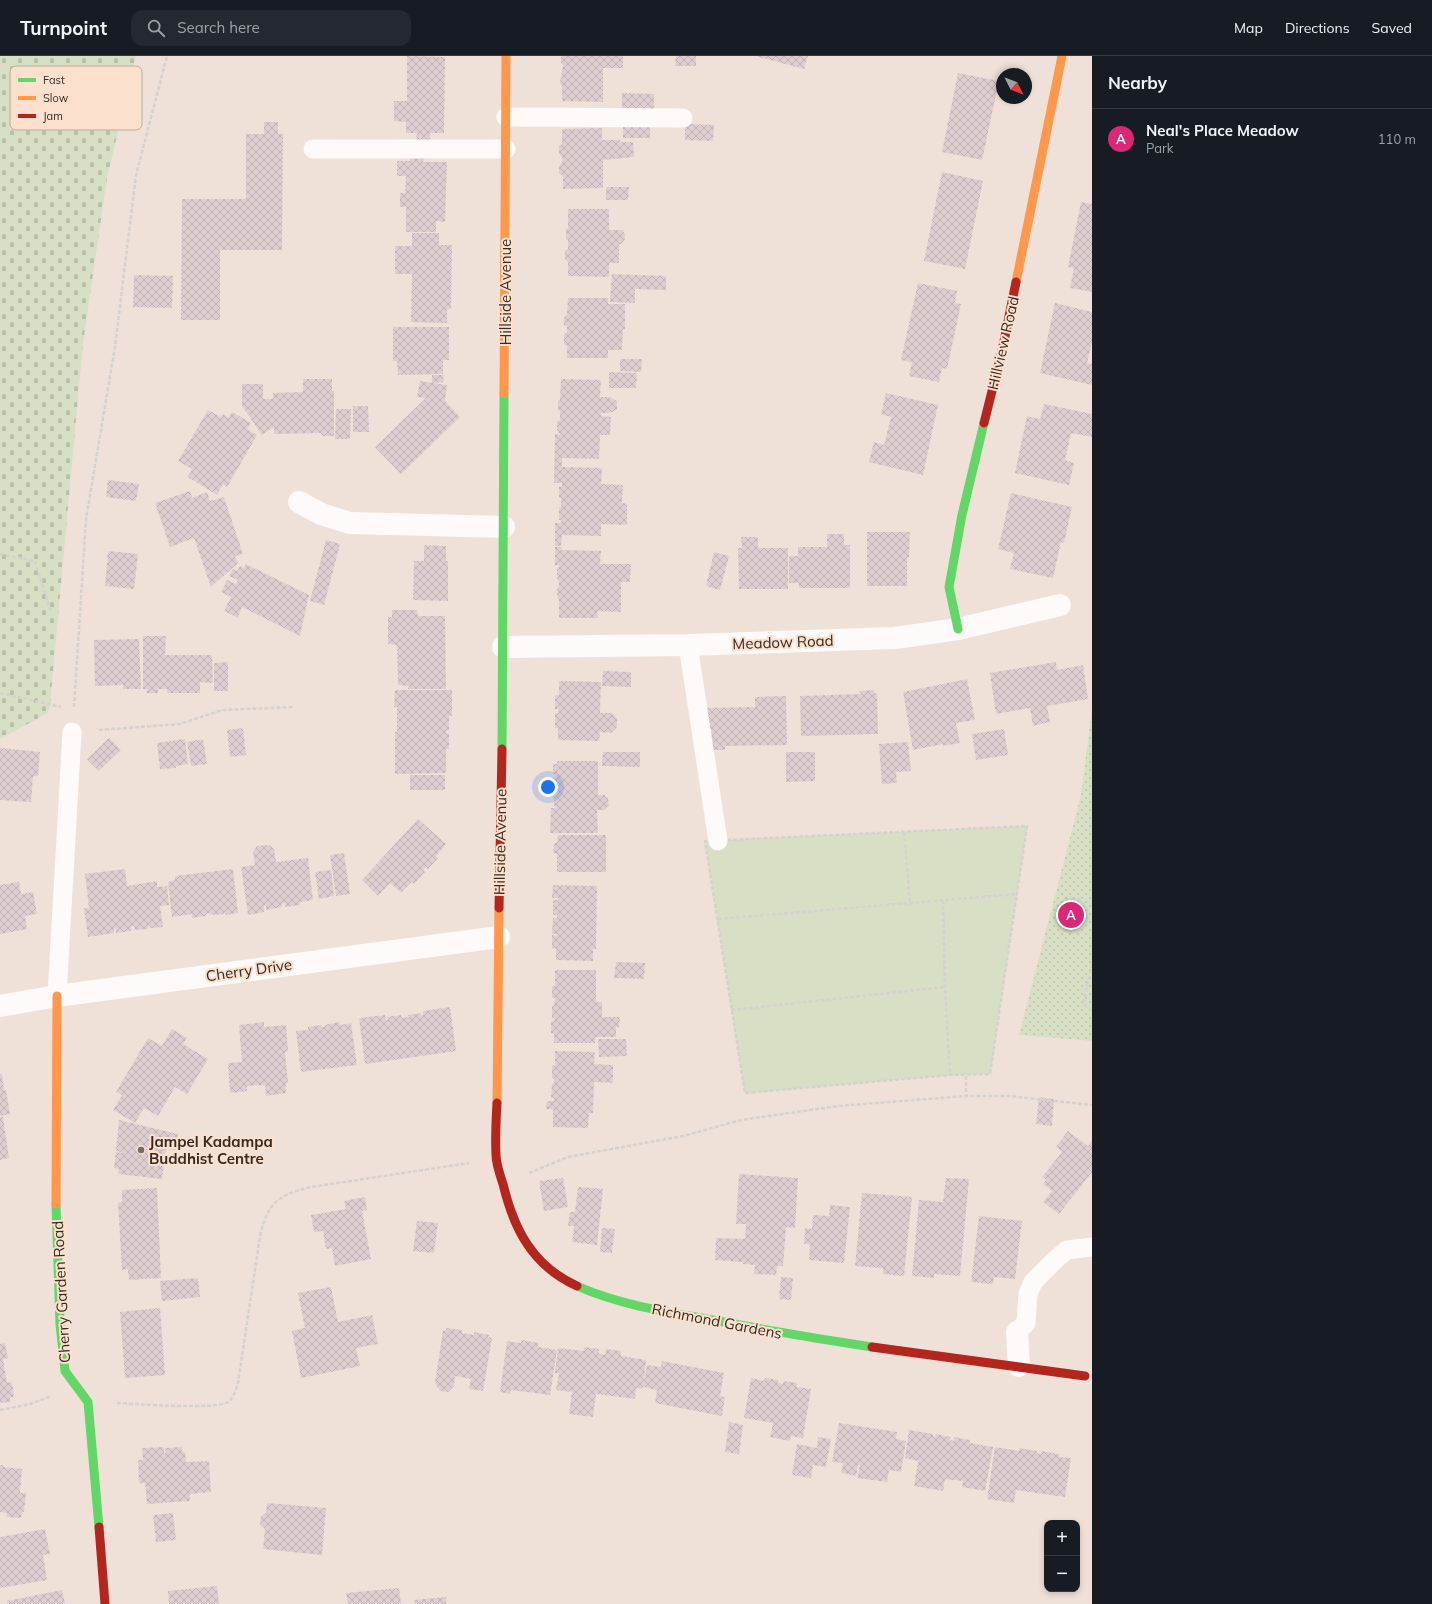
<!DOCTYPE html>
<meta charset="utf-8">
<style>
body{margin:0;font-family:Mulish,sans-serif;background:#242831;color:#f1f3f6}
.controls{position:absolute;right:12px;bottom:12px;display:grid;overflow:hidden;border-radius:8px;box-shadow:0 2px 6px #0003}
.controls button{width:36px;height:36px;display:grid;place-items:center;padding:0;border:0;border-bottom:1px solid #363941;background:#171b24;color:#f1f3f6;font:20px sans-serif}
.compass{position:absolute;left:996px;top:12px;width:36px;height:36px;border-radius:50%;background:#171b24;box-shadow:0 2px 6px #0003;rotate:132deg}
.you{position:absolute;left:548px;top:731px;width:14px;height:14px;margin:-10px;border:3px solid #fff;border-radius:50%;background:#1a73e8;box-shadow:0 0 0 6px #1a73e833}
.badge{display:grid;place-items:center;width:26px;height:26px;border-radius:50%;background:#db2777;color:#fff;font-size:13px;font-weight:700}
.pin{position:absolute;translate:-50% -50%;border:2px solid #fff;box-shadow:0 1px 4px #0006}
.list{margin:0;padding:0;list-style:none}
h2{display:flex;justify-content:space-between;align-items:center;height:52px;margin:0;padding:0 16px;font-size:17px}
h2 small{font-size:13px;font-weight:400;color:#9ea1a6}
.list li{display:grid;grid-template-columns:26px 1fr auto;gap:12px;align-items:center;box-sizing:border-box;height:60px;padding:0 16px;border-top:1px solid #363941}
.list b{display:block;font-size:15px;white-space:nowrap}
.list p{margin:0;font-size:13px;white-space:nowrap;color:#9ea1a6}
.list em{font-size:13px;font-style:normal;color:#9ea1a6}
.icon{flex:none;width:22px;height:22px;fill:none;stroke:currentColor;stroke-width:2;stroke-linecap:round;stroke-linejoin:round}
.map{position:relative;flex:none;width:1092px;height:1548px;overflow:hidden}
header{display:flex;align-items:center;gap:24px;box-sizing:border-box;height:56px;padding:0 20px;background:#171b24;border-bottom:1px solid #363941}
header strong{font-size:19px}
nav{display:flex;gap:22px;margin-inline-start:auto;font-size:14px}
.search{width:280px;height:36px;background:#242831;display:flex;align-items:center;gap:10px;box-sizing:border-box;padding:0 14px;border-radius:12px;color:#9ea1a6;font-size:15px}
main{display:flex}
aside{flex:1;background:#171b24}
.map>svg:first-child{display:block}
.grass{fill:url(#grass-dots)}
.cemetery{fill:url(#cemetery-stones)}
.garden{fill:#d7e0c5}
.building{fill:url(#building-cross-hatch)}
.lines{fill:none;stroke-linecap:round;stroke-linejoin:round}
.path{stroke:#d5d1ce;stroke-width:2.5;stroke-dasharray:4 2;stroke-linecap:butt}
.lane{stroke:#fdfaf9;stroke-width:19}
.street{stroke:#fdfaf9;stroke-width:22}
.fast{stroke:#63d668;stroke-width:9}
.slow{stroke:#ff974d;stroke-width:9}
.jam{stroke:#b3261e;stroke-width:9}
.poi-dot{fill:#766b63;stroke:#fae0cd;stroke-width:1.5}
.labels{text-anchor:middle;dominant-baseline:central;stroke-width:4;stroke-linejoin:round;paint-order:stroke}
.street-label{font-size:15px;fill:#352b24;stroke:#fae0cd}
.poi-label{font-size:15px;font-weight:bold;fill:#352b24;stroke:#fae0cd;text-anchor:start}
.key{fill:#fae0cd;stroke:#bfaa9a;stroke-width:1}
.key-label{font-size:11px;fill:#352b24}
</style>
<header>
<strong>Turnpoint</strong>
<div class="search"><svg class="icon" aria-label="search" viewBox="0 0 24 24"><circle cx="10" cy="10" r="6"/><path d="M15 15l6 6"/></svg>Search here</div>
<nav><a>Map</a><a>Directions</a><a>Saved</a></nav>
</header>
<main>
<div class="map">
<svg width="1092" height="1548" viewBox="0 0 1092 1548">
<defs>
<pattern id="grass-dots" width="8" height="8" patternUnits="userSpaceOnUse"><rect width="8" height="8" fill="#d7e0c5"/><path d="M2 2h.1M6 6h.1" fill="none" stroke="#b9c0a9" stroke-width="1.8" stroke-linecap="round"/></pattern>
<pattern id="cemetery-stones" width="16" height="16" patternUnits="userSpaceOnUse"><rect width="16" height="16" fill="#d7e0c5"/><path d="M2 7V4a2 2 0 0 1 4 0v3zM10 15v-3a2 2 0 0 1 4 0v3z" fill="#b9c0a9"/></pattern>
<pattern id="building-cross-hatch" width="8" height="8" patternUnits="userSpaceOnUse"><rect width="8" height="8" fill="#dfced1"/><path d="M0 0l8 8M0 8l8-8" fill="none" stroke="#c0b1b3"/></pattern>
</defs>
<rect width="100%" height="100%" fill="#f0e1d8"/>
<polygon class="grass" points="1092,653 1092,985 1019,979 1081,739"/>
<polygon class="cemetery" points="0,0 136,0 107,122 83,287 50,649 48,657 0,683"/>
<polygon class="garden" points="1027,770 990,1018 950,1019 745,1037 705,785"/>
<g class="building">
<polygon points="407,0 445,1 444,77 430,77 430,85 416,85 417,77 406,77 406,66 394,65 394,45 407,45"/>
<polygon points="561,0 623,0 623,12 603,12 603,46 562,45 562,29 560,27 563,9 561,7"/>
<polygon points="676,0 696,0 696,10 675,10"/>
<polygon points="755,0 808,0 804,13"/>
<polygon points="958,17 999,25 982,104 942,96"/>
<polygon points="622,37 654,38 654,53 622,53"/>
<polygon points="264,66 278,66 278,78 283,78 282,194 220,194 220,264 181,264 182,143 246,143 246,78 264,78"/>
<rect x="623" y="68" width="27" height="14"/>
<polygon points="685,68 714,69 713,85 685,84"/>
<polygon points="602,72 602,84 620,84 620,86 633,86 634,101 603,104 603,132 563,133 563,120 559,117 559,110 562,107 562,100 559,98 559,90 562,88 562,73"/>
<polygon points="410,99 424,99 423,106 447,106 445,166 436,165 436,176 406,176 406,151 400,151 400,137 405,137 406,120 397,120 397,105 410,105"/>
<polygon points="942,116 983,125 965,213 924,205"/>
<polygon points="606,131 629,131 628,144 606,144"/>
<polygon points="1081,146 1092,148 1092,236 1070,232 1074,212 1068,211"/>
<polygon points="568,153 609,153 609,174 622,174 625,178 625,183 621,188 619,188 619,207 609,207 609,221 568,220 568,206 565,203 565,195 568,193 568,184 566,182 566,174 568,172"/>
<polygon points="412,177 439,177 439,189 452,189 451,253 447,253 447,267 411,266 412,218 395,218 395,190 412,190"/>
<polygon points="612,218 666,220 666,234 635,233 635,247 610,246"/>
<polygon points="134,219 173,220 172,252 133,251"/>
<polygon points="918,227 957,235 955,247 961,248 947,313 942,312 939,326 909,320 912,306 901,304"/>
<polygon points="568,242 608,242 608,248 625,248 625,273 623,273 622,294 608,294 608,302 567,302 567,290 564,288 564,279 567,276 567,270 564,269 564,261 567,258"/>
<polygon points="1055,247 1092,256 1092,286 1087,307 1092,308 1092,329 1040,317"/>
<polygon points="393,271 449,271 449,304 443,304 443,318 398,319 397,305 393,305"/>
<polygon points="620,303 642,303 641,316 620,315"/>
<polygon points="609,316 637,317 636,332 609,332"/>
<polygon points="432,319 444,319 443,326 432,327"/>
<polygon points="303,323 332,323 332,335 334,335 334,380 322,380 321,377 274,378 274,371 262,379 242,350 242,328 263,328 263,343 273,343 273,337 303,336"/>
<polygon points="561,323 601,324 600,341 609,341 617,345 617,354 609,357 601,357 601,360 611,361 610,379 600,379 599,403 562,402 562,411 602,412 601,428 623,429 622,447 627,448 627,469 601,468 601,480 562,479 561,490 555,490 555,467 561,467 561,464 559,464 559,451 561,452 561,442 559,442 559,430 562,431 562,427 554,427 554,422 555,378 560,379 557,374 557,366 560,364 560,355 558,353 558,346 560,344"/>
<polygon points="420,325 447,329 445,345 460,361 401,418 375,391 426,342 417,341"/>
<polygon points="886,337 938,349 923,419 869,406 874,386 884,389 891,361 881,358"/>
<polygon points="1044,348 1092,358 1092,381 1071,377 1065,404 1074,407 1069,429 1015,417 1027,360 1040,363"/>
<polygon points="353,350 368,350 369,376 353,376"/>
<polygon points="336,353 351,353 350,383 335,383"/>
<polygon points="208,354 221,361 223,358 228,362 232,356 251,367 247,373 257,379 227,431 223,428 217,439 188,421 192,413 178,405"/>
<polygon points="108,424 139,428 136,445 106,441"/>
<polygon points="190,435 192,442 207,436 210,445 224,441 243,498 235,500 238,507 211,531 194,482 170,491 155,447"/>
<polygon points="1011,437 1072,451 1064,487 1061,486 1053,522 1010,513 1014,497 998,493"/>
<polygon points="867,476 910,476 909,501 907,501 907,530 867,530"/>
<polygon points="827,478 844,478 844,489 850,489 850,532 799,532 799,527 789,527 789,500 798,500 798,491 827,491"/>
<polygon points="741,481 758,481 758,492 788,492 788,533 739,533 738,492 742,492"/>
<polygon points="326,484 340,488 324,549 310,545"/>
<polygon points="424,489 446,490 446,505 448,505 448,545 413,544 414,505 424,505"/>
<polygon points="555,491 562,491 561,494 601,495 600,508 631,508 630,526 621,526 621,556 597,555 598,562 559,562 559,543 557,540 557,533 559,530 559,526 557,522 557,512 559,511 559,509 555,509"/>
<polygon points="108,495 138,498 134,533 105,530"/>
<polygon points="714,496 729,500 720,534 706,530"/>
<polygon points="246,508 309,539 300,580 242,551 238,562 224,555 231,541 221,536 227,524 236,528 238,524 229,520 233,513 237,515 240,510 244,512"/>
<polygon points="392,554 417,554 418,560 445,560 446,633 408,633 409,630 398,629 397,589 388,588 388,561 392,561"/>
<polygon points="143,580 166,580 165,599 212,599 213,627 200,626 200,637 167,637 167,633 158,633 158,637 147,637 147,633 143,633"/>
<polygon points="139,583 141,633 123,633 123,629 95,630 94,584"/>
<polygon points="228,606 228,635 214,635 214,607"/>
<polygon points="1056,606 1057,614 1083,609 1088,643 1047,650 1050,666 1033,670 1030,652 996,658 990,617"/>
<polygon points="603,615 631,616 631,631 602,630"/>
<polygon points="967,623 975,664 956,667 960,687 943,690 943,688 913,694 903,636"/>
<polygon points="559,625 601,626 600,657 612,657 617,662 617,671 611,677 600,676 599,685 558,684 558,672 555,672 555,657 558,657 559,655 558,653 555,653 555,639 559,639"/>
<polygon points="395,634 452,634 452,660 449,660 449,675 446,674 446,677 449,678 449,693 446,693 446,717 395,718 395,676 397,676 397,651 394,651"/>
<polygon points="874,634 874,637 877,637 878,678 801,680 800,640 861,638 860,635"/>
<polygon points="786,640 787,689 725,690 725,694 712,694 711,673 707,673 705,652 755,651 755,641"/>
<polygon points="243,672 246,699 230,701 227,674"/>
<polygon points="1004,673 1008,699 976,704 972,678"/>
<polygon points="109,682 121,694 99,715 87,703"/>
<polygon points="185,683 188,708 176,710 176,712 160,713 157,687"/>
<polygon points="203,683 207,708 191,710 187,686"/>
<polygon points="908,686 911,715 896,716 897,727 882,728 879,688"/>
<polygon points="0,692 40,696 38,720 33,720 31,746 0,744"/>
<polygon points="603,696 640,696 640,711 602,710"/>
<polygon points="786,696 815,696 815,725 786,726"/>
<polygon points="557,705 598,705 598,739 604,739 608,742 609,750 604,754 597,754 598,777 550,777 551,752 557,752 554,750 554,741 557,739 554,723 557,721 557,718 553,718 553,708 557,708"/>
<rect x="410" y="719" width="35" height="15"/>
<polygon points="418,763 446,788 436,800 438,802 428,813 426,811 423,814 425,816 414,828 412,826 401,837 390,827 378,840 362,824"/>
<polygon points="558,779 606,779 606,816 557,816 557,798 553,797 554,788 557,786"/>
<polygon points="269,789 274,793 276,806 308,802 313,844 300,846 300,849 285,851 285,847 281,848 282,851 266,854 266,849 264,850 264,856 248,859 241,811 255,809 253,796 257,790"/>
<polygon points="344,797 350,838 336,840 330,799"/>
<polygon points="125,813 127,830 157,825 157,831 167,830 169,849 160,850 163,871 150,872 149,869 148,869 148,873 135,874 134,870 131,870 131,875 116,877 116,872 114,873 114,877 88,881 84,852 89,852 85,818"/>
<polygon points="233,813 238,857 226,859 225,855 224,858 211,859 210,857 206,858 206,860 192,862 192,858 172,861 168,826 175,824 175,820"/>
<polygon points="331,814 334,840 319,843 315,816"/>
<polygon points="19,826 21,838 33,836 37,858 25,860 27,873 0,878 0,829"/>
<polygon points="553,829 597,830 596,893 593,893 593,905 556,904 556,892 552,893 552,879 557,880 557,878 552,878 553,862 557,862 557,859 553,859 553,844 558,844 558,842 552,842"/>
<polygon points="616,906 645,907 644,923 614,922"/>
<polygon points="555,914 596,914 596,946 602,946 602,961 620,961 619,971 616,971 616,981 595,981 595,987 554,987 554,977 551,978 551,965 554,965 555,962 552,962 552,949 554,950 555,942 552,942 552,930 555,930"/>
<polygon points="450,951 456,995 365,1008 359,962 385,959 386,964 388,964 387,961 401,959 402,962 409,961 408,959 421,957 421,960 423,959 423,955"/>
<polygon points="264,966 264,971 286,969 288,995 285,996 288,1027 286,1027 286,1037 266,1040 265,1029 247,1030 247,1035 230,1037 228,1007 242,1006 239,969"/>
<polygon points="339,966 340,969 351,967 357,1009 301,1016 296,975 308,974 308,971 321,969 322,971 325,971 325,969"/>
<polygon points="172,973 187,982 183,988 208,1003 187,1038 175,1031 158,1060 144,1052 135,1067 113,1054 122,1039 116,1036 148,982 162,990"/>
<polygon points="598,983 626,983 627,1000 599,1001"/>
<polygon points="555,995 595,996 594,1008 613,1009 613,1027 594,1026 593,1057 589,1057 588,1072 553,1071 553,1053 546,1053 547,1045 554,1045 554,1042 551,1042 552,1028 554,1028 554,1022 552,1023 552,1009 555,1010"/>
<polygon points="0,1018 2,1018 4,1033 3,1035 6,1034 10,1058 0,1060"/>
<polygon points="1039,1041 1054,1043 1052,1070 1036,1068"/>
<polygon points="0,1061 3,1061 9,1102 0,1104"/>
<polygon points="119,1064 178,1078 176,1094 166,1093 162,1123 118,1118 119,1113 114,1112 116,1096 122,1097 122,1096 116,1095"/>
<polygon points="1068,1075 1088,1090 1092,1084 1092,1116 1059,1158 1043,1146 1052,1135 1043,1128 1046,1124 1042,1121 1062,1096 1056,1091"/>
<polygon points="739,1118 798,1122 795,1172 786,1171 783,1210 777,1210 776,1219 754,1218 755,1209 743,1208 743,1206 715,1204 716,1182 745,1183 746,1168 736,1168"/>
<polygon points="563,1122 568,1151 544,1155 539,1125"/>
<polygon points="946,1122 969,1123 960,1220 934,1218 934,1222 912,1220 919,1144 943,1146"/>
<polygon points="578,1131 603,1133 597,1189 572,1186 574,1170 568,1170 570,1156 575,1156"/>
<polygon points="157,1132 161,1222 129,1224 128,1213 122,1214 118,1147 122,1146 122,1134"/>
<polygon points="862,1137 912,1141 904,1220 883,1218 883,1212 855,1210"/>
<polygon points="365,1141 367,1154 362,1155 371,1203 335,1210 332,1192 326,1193 323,1175 314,1176 311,1159 346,1153 344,1145"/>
<polygon points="830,1149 850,1151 844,1207 809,1204 810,1188 804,1188 805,1172 812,1173 813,1159 829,1160"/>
<polygon points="979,1160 1022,1165 1015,1223 994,1221 993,1228 971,1226"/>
<polygon points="417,1165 438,1167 434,1197 413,1195"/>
<polygon points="602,1172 615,1173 612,1197 600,1196"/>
<polygon points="781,1221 793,1222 791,1244 779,1243"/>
<polygon points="198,1222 200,1241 162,1245 160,1225"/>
<polygon points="331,1231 338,1266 372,1259 378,1288 356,1292 360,1310 301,1322 292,1275 305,1272 298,1237"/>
<polygon points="160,1252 165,1319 125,1322 120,1256"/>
<polygon points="446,1272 462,1274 462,1277 474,1279 474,1276 489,1279 488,1281 492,1282 483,1335 469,1333 471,1323 455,1320 454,1330 448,1336 440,1335 435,1327 443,1274 446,1275"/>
<polygon points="521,1284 539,1287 538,1291 557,1294 550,1339 511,1334 510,1338 500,1336 507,1285 521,1287"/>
<polygon points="5,1287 8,1302 3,1303 7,1327 12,1326 14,1341 10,1341 10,1346 0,1347 0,1288"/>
<polygon points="584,1291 599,1293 599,1298 605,1299 606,1293 621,1295 621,1300 646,1304 643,1333 636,1332 635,1343 596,1338 593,1361 569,1358 572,1336 556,1334 559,1317 555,1317 558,1292 584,1295"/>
<polygon points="662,1305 724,1317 720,1340 725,1341 722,1360 655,1347 657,1334 643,1331 647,1309 661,1311"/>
<polygon points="751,1322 764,1325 765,1322 778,1324 778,1327 783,1328 784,1325 797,1327 797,1331 811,1333 803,1382 791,1380 790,1385 770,1381 773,1367 744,1362"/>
<polygon points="729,1366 743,1369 739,1398 725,1396"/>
<polygon points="839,1367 897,1376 896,1383 906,1385 901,1416 889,1414 887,1426 857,1422 860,1409 858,1409 856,1420 841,1417 843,1407 832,1406"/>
<polygon points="909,1374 933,1378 933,1381 935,1381 936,1378 950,1381 950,1384 954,1385 954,1381 970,1384 970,1387 993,1391 985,1435 962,1431 963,1425 945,1423 943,1435 914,1430 918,1405 905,1402"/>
<polygon points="818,1381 831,1383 826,1411 813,1409 811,1422 792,1419 797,1388 817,1392"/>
<polygon points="164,1391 164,1397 166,1397 165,1392 182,1391 182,1396 185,1396 186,1406 209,1405 211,1436 190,1438 190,1445 147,1448 145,1427 139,1427 138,1404 143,1404 142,1392"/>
<polygon points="995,1391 1019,1395 1019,1392 1037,1395 1036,1397 1041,1398 1041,1395 1059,1398 1059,1401 1071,1402 1065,1441 1016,1434 1014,1447 987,1443"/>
<polygon points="0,1409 3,1409 3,1411 22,1413 20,1437 26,1437 24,1456 22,1456 21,1462 6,1461 7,1457 0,1456"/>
<polygon points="267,1447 326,1452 322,1499 263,1493 265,1473 260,1468 261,1460 266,1457"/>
<polygon points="173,1457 176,1484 156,1486 153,1459"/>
<polygon points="45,1473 50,1498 43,1499 47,1524 0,1532 0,1481"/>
<polygon points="217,1530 219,1548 169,1548 168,1535"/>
<polygon points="399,1532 401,1548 348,1548 346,1537"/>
<polygon points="62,1534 65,1548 7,1548 7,1545"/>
<polygon points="446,1541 446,1548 415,1548 414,1544"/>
</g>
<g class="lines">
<g class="path">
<polyline points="0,498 35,505 51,556"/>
<polyline points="0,637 61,651"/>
<polyline points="74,651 86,463 115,291 136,119 167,0"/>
<polyline points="99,674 180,668 222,654 294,651"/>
<polygon points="1027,770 990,1018 950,1019 745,1037 705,785"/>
<polyline points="904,776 910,846"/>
<polyline points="943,844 945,931 950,1019"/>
<polyline points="718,863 1017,838"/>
<polyline points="1092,908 1083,948 1092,955"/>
<polyline points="731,954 945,931"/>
<polyline points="966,1020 966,1040"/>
<polyline points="529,1117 568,1101 683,1080 741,1064 838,1050 966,1040 1009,1040 1092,1049"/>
<path d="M 117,1347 C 136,1348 215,1354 228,1346 C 234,1342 236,1333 238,1327 L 260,1180 C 268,1146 278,1139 311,1131 L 469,1107"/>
<polyline points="0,1354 30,1348 49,1341"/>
</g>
<g class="lane">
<polyline points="506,61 683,62"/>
<polyline points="313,93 506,93"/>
<polyline points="688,589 718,785"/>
<polyline points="57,940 72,676"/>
<polyline points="1017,1276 1026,1267 1028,1238 1033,1226 1056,1203 1067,1194 1092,1191"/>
</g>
<g class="street">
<polyline points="299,446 321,458 350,467 504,471"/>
<polyline points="503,591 688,589 895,582 958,573 1060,549"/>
<polyline points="0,950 57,940 499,881"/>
<polyline points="1017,1276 1019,1310"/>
</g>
<g class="fast">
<polyline points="958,573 949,531 962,459 984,367"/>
<polyline points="502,693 504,337"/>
<polyline points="56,1148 60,1268 65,1315 88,1346 99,1471"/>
<path d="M 577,1230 C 620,1249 667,1256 713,1264 C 766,1274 819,1283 872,1291"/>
</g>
<g class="slow">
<polyline points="1016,226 1062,0"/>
<polyline points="504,337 506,0"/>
<polyline points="497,1047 499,852"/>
<polyline points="56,1148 57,940"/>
</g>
<g class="jam">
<polyline points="984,367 1002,295 1016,226"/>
<polyline points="499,852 502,693"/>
<path d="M 497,1047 C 496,1064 495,1081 496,1099 C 496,1108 500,1119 503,1128 C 514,1174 533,1210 577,1230"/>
<polyline points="872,1291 1085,1320"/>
<polyline points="99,1471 105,1548"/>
</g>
</g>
<circle class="poi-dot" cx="141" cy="1094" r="4"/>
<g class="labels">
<g class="street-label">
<text transform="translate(505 236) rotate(-90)">Hillside Avenue</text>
<text transform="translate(1003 287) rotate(-77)">Hillview Road</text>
<text transform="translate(783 586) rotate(-2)">Meadow Road</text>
<text transform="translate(500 786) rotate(-89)">Hillside Avenue</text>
<text transform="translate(249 914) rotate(-8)">Cherry Drive</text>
<text transform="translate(61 1236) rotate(-93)">Cherry Garden Road</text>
<text transform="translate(717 1265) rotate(11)">Richmond Gardens</text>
</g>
<g class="poi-label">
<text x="149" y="1085">Jampel Kadampa<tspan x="149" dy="17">Buddhist Centre</tspan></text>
</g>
</g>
<rect x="10" y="10" width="132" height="64" rx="6" class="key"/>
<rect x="18" y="22" width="18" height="4" fill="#63d668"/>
<rect x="18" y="40" width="18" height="4" fill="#ff974d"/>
<rect x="18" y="58" width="18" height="4" fill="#b3261e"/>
<g class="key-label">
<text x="43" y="28">Fast</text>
<text x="43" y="46">Slow</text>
<text x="43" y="64">Jam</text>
</g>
</svg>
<div class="controls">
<button>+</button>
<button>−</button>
</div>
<svg class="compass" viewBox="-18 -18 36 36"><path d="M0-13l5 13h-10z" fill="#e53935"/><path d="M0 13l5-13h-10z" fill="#9ea1a6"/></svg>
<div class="you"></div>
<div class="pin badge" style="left:1071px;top:859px">A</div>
</div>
<aside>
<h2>Nearby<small></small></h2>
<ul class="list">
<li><span class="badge">A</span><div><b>Neal's Place Meadow</b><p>Park</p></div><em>110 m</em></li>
</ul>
</aside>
</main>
